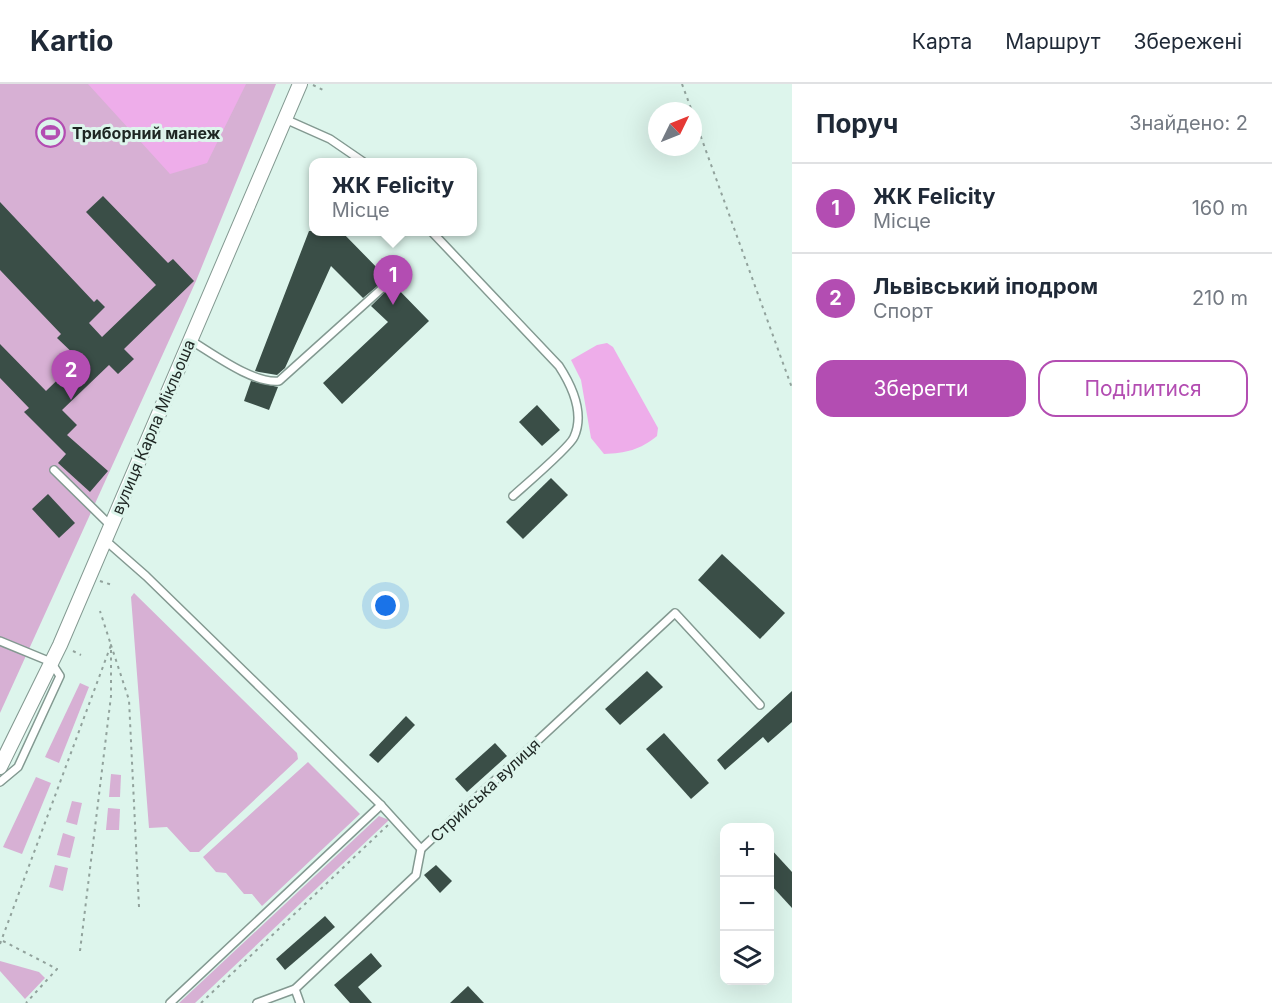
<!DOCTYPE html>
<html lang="uk">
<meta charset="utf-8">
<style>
body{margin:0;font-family:Inter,sans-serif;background:#f6f6f7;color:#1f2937}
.controls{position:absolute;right:18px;bottom:18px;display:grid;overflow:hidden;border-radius:12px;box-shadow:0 6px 24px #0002}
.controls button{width:54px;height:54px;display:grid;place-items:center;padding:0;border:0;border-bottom:2px solid #e0e1e3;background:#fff;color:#1f2937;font:30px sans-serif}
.compass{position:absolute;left:648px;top:18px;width:54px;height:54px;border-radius:50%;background:#fff;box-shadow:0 6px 24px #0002;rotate:47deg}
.you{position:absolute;left:386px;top:522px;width:21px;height:21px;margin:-15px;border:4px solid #fff;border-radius:50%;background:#1a73e8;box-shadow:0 0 0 9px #1a73e833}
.badge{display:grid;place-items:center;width:39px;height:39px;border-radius:50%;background:#b34db2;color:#fff;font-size:20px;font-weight:700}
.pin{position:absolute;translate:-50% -50px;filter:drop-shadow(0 2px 3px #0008)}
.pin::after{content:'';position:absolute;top:32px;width:21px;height:18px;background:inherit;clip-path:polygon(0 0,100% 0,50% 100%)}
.popup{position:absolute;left:309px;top:74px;width:168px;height:78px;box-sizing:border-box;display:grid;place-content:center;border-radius:12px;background:#fff;filter:drop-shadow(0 2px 4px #0005);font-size:20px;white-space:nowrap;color:#747a83}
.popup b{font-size:22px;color:#1f2937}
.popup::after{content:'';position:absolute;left:50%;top:100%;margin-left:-12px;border:12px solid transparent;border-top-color:#fff}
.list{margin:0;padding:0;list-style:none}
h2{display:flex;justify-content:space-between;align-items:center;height:78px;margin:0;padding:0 24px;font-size:26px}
h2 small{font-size:20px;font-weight:400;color:#747a83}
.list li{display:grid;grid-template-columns:39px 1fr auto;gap:18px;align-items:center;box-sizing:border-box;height:90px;padding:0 24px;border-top:2px solid #e0e1e3}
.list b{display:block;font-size:22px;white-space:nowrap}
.list p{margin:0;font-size:20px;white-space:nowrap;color:#747a83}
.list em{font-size:20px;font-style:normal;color:#747a83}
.actions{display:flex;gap:12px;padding:18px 24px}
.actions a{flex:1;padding:14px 0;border:2px solid #b34db2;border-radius:18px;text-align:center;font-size:21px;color:#b34db2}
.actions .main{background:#b34db2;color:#fff}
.icon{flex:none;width:33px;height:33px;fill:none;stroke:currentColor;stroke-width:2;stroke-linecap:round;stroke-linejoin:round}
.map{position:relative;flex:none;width:792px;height:919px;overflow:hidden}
header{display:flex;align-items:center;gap:36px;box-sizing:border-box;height:84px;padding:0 30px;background:#fff;border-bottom:2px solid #e0e1e3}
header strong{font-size:28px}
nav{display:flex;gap:33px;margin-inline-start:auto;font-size:21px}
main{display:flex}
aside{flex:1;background:#fff}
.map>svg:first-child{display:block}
.green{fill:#d7b0d4}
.water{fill:#eeadea}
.building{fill:#3a4e47}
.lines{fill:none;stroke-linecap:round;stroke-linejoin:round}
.lane-casing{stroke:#839991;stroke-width:10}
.street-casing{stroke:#839991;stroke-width:16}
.path{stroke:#91a29c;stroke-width:2;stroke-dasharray:3 4.5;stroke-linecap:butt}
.lane{stroke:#fff;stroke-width:7}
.street{stroke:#fff;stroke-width:14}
.labels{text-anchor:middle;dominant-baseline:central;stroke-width:6;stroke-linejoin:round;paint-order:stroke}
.poi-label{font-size:16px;font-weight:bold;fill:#1e2623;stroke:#ddf5ec;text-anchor:start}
.street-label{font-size:16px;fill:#1e2623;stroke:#ddf5ec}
</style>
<header>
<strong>Kartio</strong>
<nav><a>Карта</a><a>Маршрут</a><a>Збережені</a></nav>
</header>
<main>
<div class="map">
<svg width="792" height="919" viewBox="0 0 792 919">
<rect width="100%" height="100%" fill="#ddf5ec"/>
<g class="green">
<polygon points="0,0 276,0 196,197 0,629"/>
<polygon points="134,509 297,669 298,675 199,768 190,768 167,743 149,744 131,513"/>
<polygon points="80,599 89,603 59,679 45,673"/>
<polygon points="308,678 360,730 262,822 252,810 244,810 226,789 216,788 203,773"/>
<polygon points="111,690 121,691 120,713 109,713"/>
<polygon points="36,693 51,699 22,770 3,763"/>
<polygon points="72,717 82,719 77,741 66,738"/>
<polygon points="108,724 120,725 119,746 106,746"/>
<polygon points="379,732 389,736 195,919 179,919"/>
<polygon points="63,749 75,753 70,774 57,771"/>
<polygon points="55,781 68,784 63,807 49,803"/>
<polygon points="0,877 39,888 45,894 25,915 0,887"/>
</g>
<g class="water">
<polygon points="88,0 246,0 207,79 170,90"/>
<path d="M 607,259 L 613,263 L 658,344 L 657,352 C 640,366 626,369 604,370 L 591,354 L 581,296 L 571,276 L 597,261 Z"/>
</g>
<g class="building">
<polygon points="103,112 168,179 173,175 194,197 124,265 134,275 118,290 109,281 62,326 77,341 67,351 108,387 90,408 58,379 66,370 24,328 29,324 0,294 0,260 46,307 79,275 57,254 61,250 0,186 0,118 94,218 97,215 105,223 89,239 102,253 156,201 86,128"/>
<polygon points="309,147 341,147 387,194 363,214 331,182 285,284 277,291 259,288 255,287"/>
<polygon points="393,200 429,237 342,320 323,299 388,238 371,222"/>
<polygon points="251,297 278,303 269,326 244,317"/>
<polygon points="537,321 560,346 542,362 519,338"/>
<polygon points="551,394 568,411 523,455 506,438"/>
<polygon points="48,410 75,439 59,454 32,425"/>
<polygon points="722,470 785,529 760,555 698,496"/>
<polygon points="647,587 663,603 620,641 605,625"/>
<polygon points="792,607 792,638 768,659 763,653 725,686 717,676"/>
<polygon points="406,632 415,641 378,679 369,671"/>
<polygon points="664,649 709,699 691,715 646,665"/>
<polygon points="495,659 507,672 467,708 455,695"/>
<polygon points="770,764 792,788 792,824 770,800"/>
<polygon points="436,781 452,797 440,809 424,791"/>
<polygon points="325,832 335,843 285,886 276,875"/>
<polygon points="371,869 382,882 358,903 372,919 350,919 334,901"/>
<polygon points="468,902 484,919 450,919"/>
</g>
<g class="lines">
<defs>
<g id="lane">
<polyline points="285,35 330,55 365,79"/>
<path d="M 432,148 L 559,282 C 572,302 585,329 574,353 C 570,363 524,402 513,412"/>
<path d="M 190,256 C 212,269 253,300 279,297 L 388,199"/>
<polyline points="54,386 111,442"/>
<polyline points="105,456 146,492 381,721 421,765 675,529 760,621"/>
<polyline points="0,557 51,578 60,592 18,683 0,698"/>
<polyline points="295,905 300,919"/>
<polyline points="170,919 381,721"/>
<polyline points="257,919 295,905 416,791 421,765"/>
</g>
<polyline id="street" points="0,683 60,561 300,0"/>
</defs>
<use href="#lane" class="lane-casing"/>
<use href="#street" class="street-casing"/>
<g class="path">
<polyline points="682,0 692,27"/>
<polyline points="313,1 325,7"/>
<polyline points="693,31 792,304"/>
<polyline points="100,497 112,501"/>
<polyline points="73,567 81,571"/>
<polyline points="3,857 57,885 26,919"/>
<polyline points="0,860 111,561 100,527"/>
<polyline points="80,867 111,612 111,561 129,616 139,823"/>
<polyline points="201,919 388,741"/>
</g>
<use href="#lane" class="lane"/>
<use href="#street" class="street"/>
</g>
<defs>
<symbol id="stadium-ring" viewBox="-11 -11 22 22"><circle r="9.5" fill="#ddf5ec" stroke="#b34db2" stroke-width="1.5"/><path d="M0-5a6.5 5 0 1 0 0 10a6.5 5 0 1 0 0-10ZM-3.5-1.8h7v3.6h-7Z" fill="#b34db2"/></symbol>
</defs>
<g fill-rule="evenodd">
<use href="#stadium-ring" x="34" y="32" width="33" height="33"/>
</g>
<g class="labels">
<g class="poi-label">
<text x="72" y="49">Триборний манеж</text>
</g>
<g class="street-label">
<text transform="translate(153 343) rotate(-67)">вулиця Карла Мікльоша</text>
<text transform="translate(485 706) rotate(-43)">Стрийська вулиця</text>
</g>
</g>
</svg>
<div class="controls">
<button>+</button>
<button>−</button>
<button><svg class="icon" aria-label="layers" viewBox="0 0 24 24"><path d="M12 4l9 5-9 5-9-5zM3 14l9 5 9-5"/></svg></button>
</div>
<svg class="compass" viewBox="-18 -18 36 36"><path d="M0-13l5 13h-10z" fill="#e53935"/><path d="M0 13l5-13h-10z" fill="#747a83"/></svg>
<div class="you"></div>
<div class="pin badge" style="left:393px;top:221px">1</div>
<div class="popup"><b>ЖК Felicity</b>Місце</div>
<div class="pin badge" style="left:71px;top:316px">2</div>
</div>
<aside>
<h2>Поруч<small>Знайдено: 2</small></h2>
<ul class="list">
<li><span class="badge">1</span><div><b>ЖК Felicity</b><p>Місце</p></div><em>160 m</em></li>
<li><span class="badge">2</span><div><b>Львівський іподром</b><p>Спорт</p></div><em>210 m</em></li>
</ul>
<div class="actions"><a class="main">Зберегти</a><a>Поділитися</a></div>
</aside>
</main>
